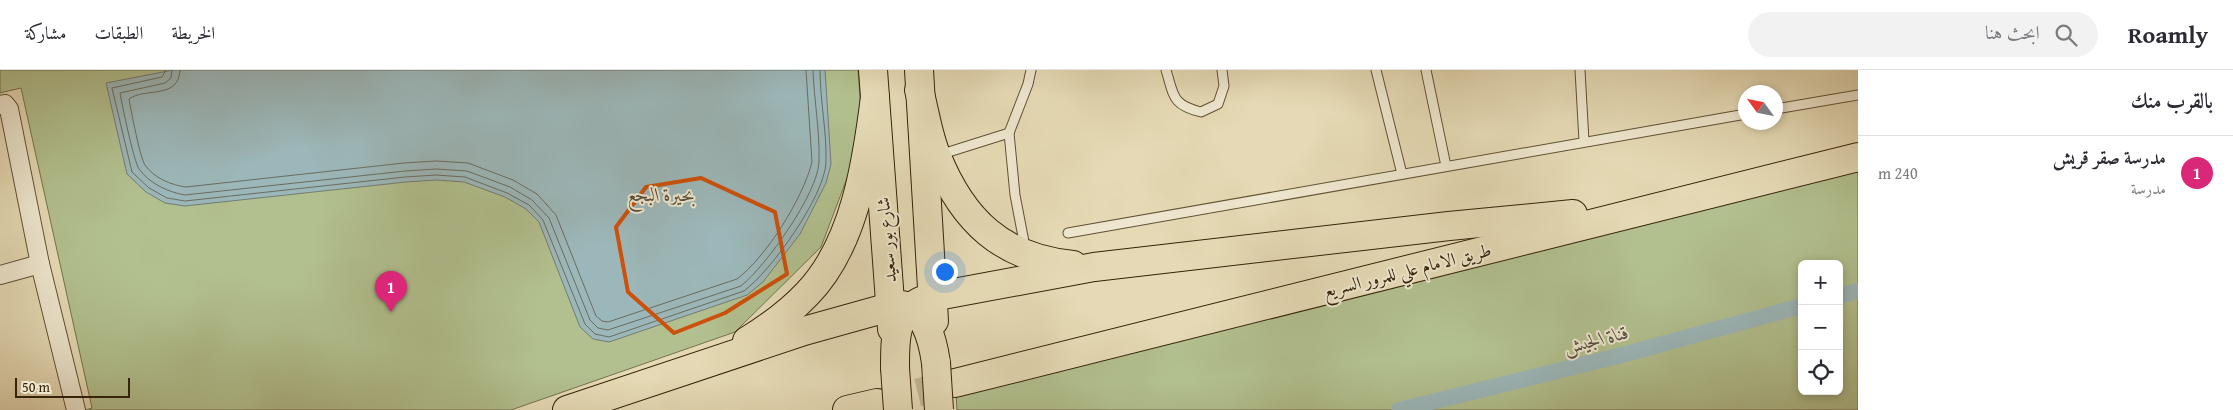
<!DOCTYPE html>
<html lang="ar">
<meta charset="utf-8">
<style>
body{margin:0;font-family:"Gentium Book Plus",Amiri,serif;background:#f2f2f3;color:#2b2b33;direction:rtl}
.controls{position:absolute;right:15px;bottom:15px;display:grid;overflow:hidden;border-radius:8px;box-shadow:0 2px 8px #0003}
.controls button{width:45px;height:45px;display:grid;place-items:center;padding:0;border:0;border-bottom:1px solid #e1e1e2;background:#fff;color:#2b2b33;font:25px sans-serif}
.compass{position:absolute;left:1738px;top:15px;width:45px;height:45px;border-radius:50%;background:#fff;box-shadow:0 2px 8px #0003;rotate:303deg}
.scale{position:absolute;left:15px;bottom:12px;width:115px;box-sizing:border-box;padding-left:5px;border:2px solid #362308;border-top:0;font-size:14px;line-height:18px;white-space:nowrap;color:#362308;-webkit-text-stroke:4px #eee7cf;paint-order:stroke}
.you{position:absolute;left:944px;top:201px;width:18px;height:18px;margin:-12px;border:4px solid #fff;border-radius:50%;background:#1a73e8;box-shadow:0 0 0 8px #1a73e833}
.badge{display:grid;place-items:center;width:32px;height:32px;border-radius:50%;background:#db2777;color:#fff;font-size:16px;font-weight:700}
.pin{position:absolute;translate:-50% -41px;filter:drop-shadow(0 1px 2px #0008)}
.pin::after{content:'';position:absolute;top:26px;width:18px;height:15px;background:inherit;clip-path:polygon(0 0,100% 0,50% 100%)}
.list{margin:0;padding:0;list-style:none}
h2{display:flex;justify-content:space-between;align-items:center;height:65px;margin:0;padding:0 20px;font-size:21px}
h2 small{font-size:16px;font-weight:400;color:#7c7c81}
.list li{display:grid;grid-template-columns:32px 1fr auto;gap:15px;align-items:center;box-sizing:border-box;height:75px;padding:0 20px;border-top:1px solid #e1e1e2}
.list b{display:block;font-size:19px;white-space:nowrap}
.list p{margin:0;font-size:16px;white-space:nowrap;color:#7c7c81}
.list em{font-size:16px;font-style:normal;color:#7c7c81}
.icon{flex:none;width:28px;height:28px;fill:none;stroke:currentColor;stroke-width:2;stroke-linecap:round;stroke-linejoin:round}
.map{position:relative;flex:none;width:1858px;height:340px;overflow:hidden;direction:ltr}
header{display:flex;align-items:center;gap:30px;box-sizing:border-box;height:70px;padding:0 25px;background:#fff;border-bottom:1px solid #e1e1e2}
header strong{font-size:24px}
nav{display:flex;gap:28px;margin-inline-start:auto;font-size:18px}
.search{width:350px;height:45px;background:#f2f2f3;display:flex;align-items:center;gap:12px;box-sizing:border-box;padding:0 18px;border-radius:28px;color:#7c7c81;font-size:19px}
main{display:flex}
aside{flex:1;background:#fff}
.map>svg:first-child{display:block}
.green{fill:#b2c08f;stroke:#74724c;fill-rule:evenodd}
.water{fill:#9cb7b9;stroke:#737c72}
.lines{fill:none;stroke-linecap:round;stroke-linejoin:round}
.shore{stroke:#696d60;stroke-width:1}
.canal{stroke:#9cb7b9;stroke-width:16}
.highway-tunnel{stroke:#c2b592;stroke-width:28;stroke-dasharray:28 14;stroke-linecap:butt}
.lane-casing{stroke:#625133;stroke-width:11}
.street-casing{stroke:#625133;stroke-width:20}
.primary-casing{stroke:#362308;stroke-width:30}
.highway-casing{stroke:#362308;stroke-width:30}
.lane{stroke:#eee7cf;stroke-width:9}
.street{stroke:#eee7cf;stroke-width:18}
.primary{stroke:#e5dab5;stroke-width:28}
.highway{stroke:#e5dab5;stroke-width:28}
.primary-bridge-casing{stroke:#362308;stroke-width:30;stroke-linecap:butt}
.primary-bridge{stroke:#e5dab5;stroke-width:28}
.marked{fill:none;stroke:#cd510b;stroke-width:4;stroke-linejoin:round}
.labels{text-anchor:middle;dominant-baseline:central;stroke-width:4;stroke-linejoin:round;paint-order:stroke}
.street-label{font-size:18px;fill:#362308;stroke:#eee7cf}
.water-label{font-size:19px;font-style:italic;fill:#554f3d;stroke:#eee7cf}
</style>
<header>
<strong>Roamly</strong>
<div class="search"><svg class="icon" aria-label="search" viewBox="0 0 24 24"><circle cx="10" cy="10" r="6"/><path d="M15 15l6 6"/></svg>ابحث هنا</div>
<nav><a>الخريطة</a><a>الطبقات</a><a>مشاركة</a></nav>
</header>
<main>
<aside>
<h2>بالقرب منك<small></small></h2>
<ul class="list">
<li><span class="badge">1</span><div><b>مدرسة صقر قريش</b><p>مدرسة</p></div><em>240 m</em></li>
</ul>
</aside>
<div class="map">
<svg width="1858" height="340" viewBox="0 0 1858 340">
<rect width="100%" height="100%" fill="#e5dab5"/>
<filter id="stains"><feTurbulence type="fractalNoise" baseFrequency=".004" numOctaves="4"/><feColorMatrix values="0 0 0 0 .2 0 0 0 0 .09 0 0 0 0 .02 0 0 0 .5 -.17"/></filter>
<radialGradient id="worn" r=".72"><stop offset=".6" stop-color="#630" stop-opacity="0"/><stop offset="1" stop-color="#630" stop-opacity=".3"/></radialGradient>
<g class="green">
<polygon points="0,0 858,0 863,66 821,177 735,262 511,340 86,340 92,338 21,18 0,23"/>
<path d="M 1858,98 L 1858,340 L 957,340 L 956,323 ZM 1802,194 L 1839,194 L 1839,321 L 1802,321 Z"/>
</g>
<polygon class="water" points="173,0 825,0 831,94 826,113 800,164 763,212 747,225 609,272 593,269 580,257 539,152 526,139 505,127 464,112 436,110 406,112 185,136 165,133 146,122 127,104 106,13"/>
<g class="lines">
<g class="shore">
<path d="M 166,0 L 162,7 L 112,18 L 132,102 L 149,118 L 167,128 L 185,131 L 405,107 L 436,105 L 465,107 L 507,123 L 529,135 L 543,150 L 585,254 L 595,264 L 609,267 L 744,221 C 771,201 824,127 826,93 C 827,62 820,31 820,0"/>
<path d="M 172,0 L 171,8 L 165,13 L 120,23 C 122,35 134,92 139,99 C 150,114 168,122 185,125 L 405,101 L 436,99 L 467,101 L 510,117 L 532,130 L 549,148 L 590,250 L 598,258 L 608,260 L 741,216 C 766,196 818,123 819,92 C 820,61 814,30 813,0"/>
<path d="M 180,0 C 179,30 145,17 129,29 C 131,40 140,88 145,95 C 154,108 171,115 186,117 L 404,93 L 436,91 L 468,93 L 513,110 L 537,124 L 556,145 L 596,246 L 602,251 L 608,252 L 737,209 C 767,186 803,128 812,92 L 806,0"/>
</g>
<g class="canal">
<polyline points="1839,226 1858,221"/>
<polyline points="1399,340 1618,286 1802,236"/>
</g>
<polyline class="highway-tunnel" points="877,333 955,313"/>
<defs>
<g id="lane">
<path d="M 1166,0 C 1174,26 1172,35 1201,42 L 1218,34 L 1224,16 L 1222,0"/>
<polyline points="1376,0 1402,104"/>
<polyline points="1426,0 1446,96"/>
<polyline points="1580,0 1584,71"/>
<polyline points="1776,39 1858,25"/>
<polyline points="939,85 1009,63"/>
<polyline points="1068,163 1746,44"/>
<polyline points="1025,177 1015,125 1009,63 1028,14 1031,0"/>
</g>
<g id="street">
<polyline points="0,35 5,34 9,39 40,194 76,340"/>
<polyline points="0,205 40,194"/>
</g>
<g id="primary">
<polyline points="873,0 892,259"/>
<polyline points="919,0 934,251"/>
</g>
<g id="highway">
<path d="M 919,20 C 925,42 928,66 937,87 C 963,151 1002,188 1073,195"/>
<path d="M 747,271 C 768,258 790,242 807,224 C 855,175 867,91 875,27"/>
<path d="M 895,298 C 895,264 895,237 932,227 L 1094,197 L 1449,156 L 1573,144"/>
<polyline points="955,313 1858,87"/>
<path d="M 567,340 L 804,261 L 897,235 C 924,233 933,271 936,293"/>
<polyline points="847,340 877,333"/>
</g>
</defs>
<use href="#lane" class="lane-casing"/>
<use href="#street" class="street-casing"/>
<use href="#primary" class="primary-casing"/>
<use href="#highway" class="highway-casing"/>
<use href="#lane" class="lane"/>
<use href="#street" class="street"/>
<use href="#primary" class="primary"/>
<use href="#highway" class="highway"/>
<defs>
<g id="primary-bridge">
<polyline points="936,293 939,340"/>
<polyline points="895,298 898,340"/>
</g>
</defs>
<use href="#primary-bridge" class="primary-bridge-casing"/>
<use href="#primary-bridge" class="primary-bridge"/>
</g>
<path class="marked" d="M 701,108 L 775,142 L 787,204 L 725,243 L 674,263 L 628,222 L 616,157 L 646,117 Z"/>
<g class="labels">
<g class="street-label">
<text transform="translate(886 170) rotate(-95)">شارع بور سعيد</text>
<text transform="translate(1407 200) rotate(-14)">طريق الامام علي للمرور السريع</text>
</g>
<g class="water-label">
<text x="661" y="124">بحيرة البجع</text>
<text transform="translate(1596 269) rotate(-14)">قناة الجيش</text>
</g>
</g>
<rect width="100%" height="100%" filter="url(#stains)"/>
<rect width="100%" height="100%" fill="url(#worn)"/>
</svg>
<div class="controls">
<button>+</button>
<button>−</button>
<button><svg class="icon" aria-label="locate" viewBox="0 0 24 24"><circle cx="12" cy="12" r="6"/><path d="M12 2v4M12 18v4M2 12h4M18 12h4"/></svg></button>
</div>
<svg class="compass" viewBox="-18 -18 36 36"><path d="M0-13l5 13h-10z" fill="#e53935"/><path d="M0 13l5-13h-10z" fill="#7c7c81"/></svg>
<div class="scale">50 m</div>
<div class="you"></div>
<div class="pin badge" style="left:391px;top:242px">1</div>
</div>
</main>
